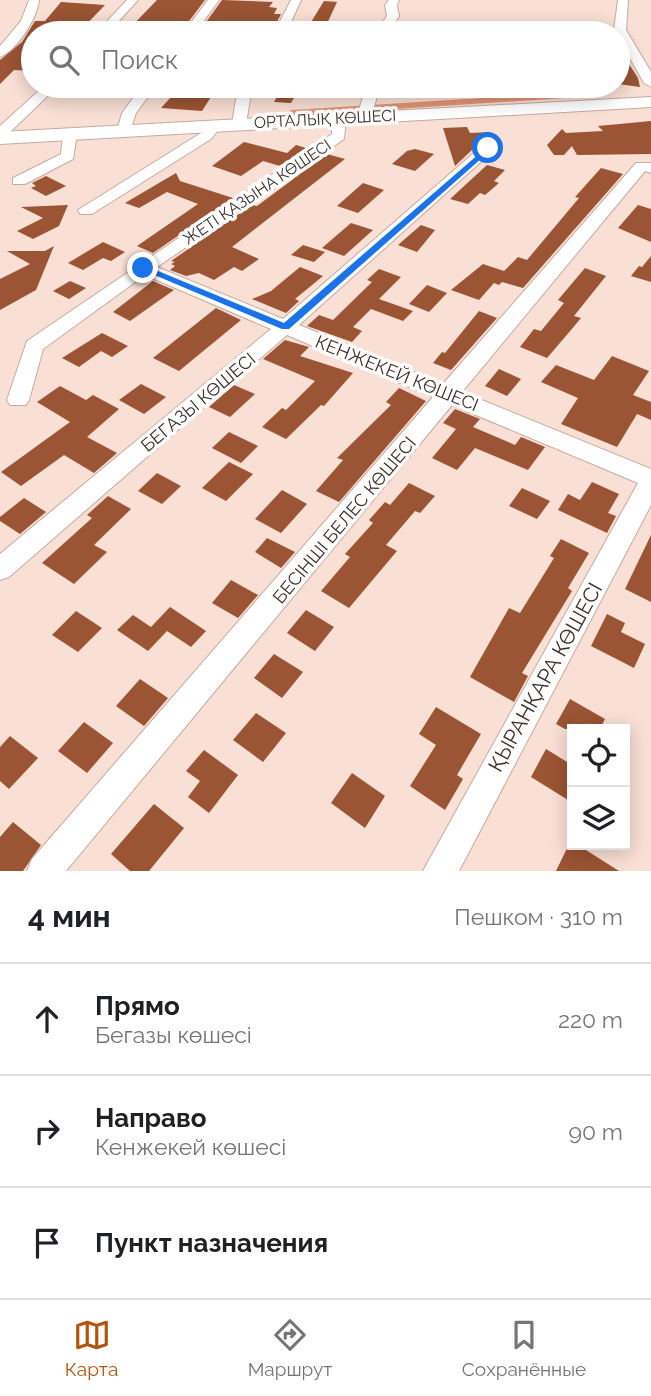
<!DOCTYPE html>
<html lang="ru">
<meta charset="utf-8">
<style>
body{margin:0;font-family:Raleway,sans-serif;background:#f6f6f6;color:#202124}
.controls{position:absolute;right:21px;bottom:21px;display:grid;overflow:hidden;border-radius:0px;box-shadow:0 4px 18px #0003}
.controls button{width:63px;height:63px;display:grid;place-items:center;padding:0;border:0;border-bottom:2px solid #e0e0e0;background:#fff;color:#202124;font:35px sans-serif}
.stop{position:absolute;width:21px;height:21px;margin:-16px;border:5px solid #1a73e8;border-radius:50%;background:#fff}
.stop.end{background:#1a73e8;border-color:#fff;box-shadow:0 2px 7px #0008}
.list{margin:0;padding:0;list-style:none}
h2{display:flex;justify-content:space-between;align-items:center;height:91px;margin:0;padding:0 28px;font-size:30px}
h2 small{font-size:23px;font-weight:400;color:#757577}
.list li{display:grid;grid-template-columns:46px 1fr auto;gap:21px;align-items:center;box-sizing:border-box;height:112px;padding:0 28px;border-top:2px solid #e0e0e0}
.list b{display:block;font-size:26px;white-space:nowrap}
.list p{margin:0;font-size:23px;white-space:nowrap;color:#757577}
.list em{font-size:23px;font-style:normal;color:#757577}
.icon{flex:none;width:38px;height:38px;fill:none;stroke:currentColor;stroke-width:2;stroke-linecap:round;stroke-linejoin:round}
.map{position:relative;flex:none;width:651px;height:871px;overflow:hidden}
.search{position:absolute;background:#fff;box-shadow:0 4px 18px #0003;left:21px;right:21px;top:21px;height:77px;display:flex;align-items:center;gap:18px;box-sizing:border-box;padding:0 24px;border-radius:38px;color:#757577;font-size:26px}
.sheet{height:427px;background:#fff}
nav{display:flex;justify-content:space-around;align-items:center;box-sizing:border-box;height:98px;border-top:2px solid #e0e0e0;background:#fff;font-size:19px;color:#757577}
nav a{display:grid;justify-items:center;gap:4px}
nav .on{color:#b45309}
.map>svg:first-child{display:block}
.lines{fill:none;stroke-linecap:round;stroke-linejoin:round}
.canal{fill:#e29473;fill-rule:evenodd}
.building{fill:#9b5434}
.minor-casing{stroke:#c4aba1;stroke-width:2}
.major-casing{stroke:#c4aba1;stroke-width:2}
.minor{fill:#fff;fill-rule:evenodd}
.major{fill:#fff;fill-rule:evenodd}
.route{fill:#1a73e8}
.labels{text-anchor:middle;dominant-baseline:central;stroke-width:7;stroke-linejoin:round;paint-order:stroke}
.far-street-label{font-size:16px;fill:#3b312d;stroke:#fff}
.street-label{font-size:18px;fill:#3b312d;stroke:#fff}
.near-street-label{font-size:21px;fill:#3b312d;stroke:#fff}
</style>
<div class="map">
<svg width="651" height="871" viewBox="0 0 651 871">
<rect width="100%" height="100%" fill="#f9dfd4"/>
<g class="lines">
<polygon class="canal" points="591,91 596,94 595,96 291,116 286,113 291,110"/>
</g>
<g class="building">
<polygon points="157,0 205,0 180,33 125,33"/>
<polygon points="222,0 273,2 269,7 277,8 274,14 281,14 273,30 216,33 221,26 204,25"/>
<polygon points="324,1 337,2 325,28 308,27"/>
<polygon points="61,2 105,5 78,33 33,33 33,71 14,70 0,84 0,60 22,42 35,21 45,21"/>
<polygon points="618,47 638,78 640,87 618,84"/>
<polygon points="181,86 185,86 187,91 191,86 218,86 202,111 161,108"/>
<polygon points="283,86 300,87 291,103 274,102"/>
<polygon points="651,121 651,154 577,155 572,146 564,155 554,155 547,145 562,129 566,133 603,131 598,126"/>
<polygon points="467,127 470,133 491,132 455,166 443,128"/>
<polygon points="244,142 287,153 296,145 306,148 280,166 263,161 241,176 212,166"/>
<polygon points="415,149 434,154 415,171 392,164 407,151"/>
<polygon points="327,154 345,159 232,247 259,259 242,271 234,267 214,280 199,273 186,276 170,270 175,266 171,264 175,262 171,261 252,205 257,206"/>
<polygon points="487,165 505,170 494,181 499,183 485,195 480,193 468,204 450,199"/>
<polygon points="601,168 623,174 523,288 502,282 499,285 494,283 479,300 451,290 483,264 504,271 518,257 527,260 579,198 575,197"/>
<polygon points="176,173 180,181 233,198 153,253 137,246 198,204 167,192 139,208 125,203"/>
<polygon points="46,176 66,186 46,196 31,188 36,186 32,183"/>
<polygon points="363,183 384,190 358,213 337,206"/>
<polygon points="68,205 59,226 33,239 17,231 43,218 21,207"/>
<polygon points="638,205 651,209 651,242 618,228"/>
<polygon points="351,223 373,230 344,256 322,248"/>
<polygon points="421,225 435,230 417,252 398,245"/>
<polygon points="103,242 125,252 111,261 103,258 83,270 68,263"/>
<polygon points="303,245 325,252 314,262 291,255"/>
<polygon points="54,246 36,290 0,310 0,279 30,264 7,251 45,251"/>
<polygon points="651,256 651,282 631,276 639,266 642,267"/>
<polygon points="300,267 323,276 295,299 299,301 286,313 252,299 271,291"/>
<polygon points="585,268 606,276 574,316 581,318 571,330 547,358 520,347 534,329 541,331 564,303 558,300"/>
<polygon points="379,269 401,277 379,299 413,311 403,321 371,309 353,327 362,331 352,342 307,326 319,315 333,320 372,282 367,280"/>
<polygon points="70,281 86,288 69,299 53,291"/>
<polygon points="153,281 174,290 130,321 113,312"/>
<polygon points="427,285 447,293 429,312 409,304"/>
<polygon points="216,308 241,320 179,371 153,358"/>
<polygon points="479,311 497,318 451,370 433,363 442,352 445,353"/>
<polygon points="102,333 128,346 112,357 101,351 79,367 62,358"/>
<polygon points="285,340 309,347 300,356 353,373 324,406 321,405 286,439 262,427 282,408 286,410 315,381 263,359"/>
<polygon points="612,356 649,371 633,395 651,402 651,420 637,414 617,447 561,424 578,398 541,382 556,365 594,380"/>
<polygon points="499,369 521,379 507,396 485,386"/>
<polygon points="141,384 166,397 144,414 119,400"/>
<polygon points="234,385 255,394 230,417 209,407"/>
<polygon points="60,386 86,400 93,395 119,409 87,437 117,453 94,473 64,455 21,486 1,472 70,422 37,402"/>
<polygon points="399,388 426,401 339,502 316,491 343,460 337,458 391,405 386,402"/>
<polygon points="455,409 480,419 473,427 515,445 521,437 545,447 528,470 475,448 457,470 432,458 456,429 443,423"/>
<polygon points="229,432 258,446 241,463 212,448"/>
<polygon points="229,462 253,474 226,501 202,488"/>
<polygon points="157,473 181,486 162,504 138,491"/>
<polygon points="592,482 619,494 608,513 616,516 607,533 558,510 568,494 580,500"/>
<polygon points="409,483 435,496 420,513 415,511 386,545 397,551 349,608 321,591 350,557 345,554 373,523 369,520 385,502 390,505"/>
<polygon points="522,488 550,501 537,519 509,506"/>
<polygon points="282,490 307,504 281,533 255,519"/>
<polygon points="108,496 131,509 94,545 107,552 74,584 42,563 92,518 87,515"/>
<polygon points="24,498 46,512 20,534 0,521 0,517"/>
<polygon points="651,535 651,602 625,589"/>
<polygon points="267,538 295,552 281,568 255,552"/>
<polygon points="561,539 589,553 568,588 572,591 522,673 528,676 514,702 470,677 509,608 520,613 554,558 550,556"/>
<polygon points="231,580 258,595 238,618 212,603"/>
<polygon points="170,607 206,631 191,647 167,631 148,651 117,630 133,615 151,627"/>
<polygon points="306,610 334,627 315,651 287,633"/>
<polygon points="76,611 102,628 78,652 52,635"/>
<polygon points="607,614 625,623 621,632 645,644 634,668 591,646"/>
<polygon points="274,654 303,672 282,698 254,678"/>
<polygon points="140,679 168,698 144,726 116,706"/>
<polygon points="570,699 605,719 600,729 565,729 556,724"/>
<polygon points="436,707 481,734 457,775 463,779 445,810 410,786 436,745 419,734"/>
<polygon points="256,713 286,733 263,762 233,740"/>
<polygon points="84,722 113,743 87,773 58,751"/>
<polygon points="10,736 38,758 9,789 0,781 0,747"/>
<polygon points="546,749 572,765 572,791 568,800 531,777"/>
<polygon points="204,750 238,775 209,813 188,797 200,781 186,771"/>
<polygon points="352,773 385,796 365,828 331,803"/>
<polygon points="154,804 184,828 149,871 130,871 111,854"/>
<polygon points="13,822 41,845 23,871 0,871 0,837"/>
<polygon points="571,840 572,845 578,845 619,871 556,871"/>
</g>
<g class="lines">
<defs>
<g id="minor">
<path d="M 29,0 L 39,0 C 37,19 18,49 0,57 L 0,46 L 21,21 Z"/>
<polygon points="127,0 138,0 108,33 96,33"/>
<polygon points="208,0 219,0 195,33 183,33"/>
<polygon points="291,0 301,0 286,33 274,33"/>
<polygon points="389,0 399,0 397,5 399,16 388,33 376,33 387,16 385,5"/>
<polygon points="618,0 628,0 626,30 651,72 651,87 644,83 614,30"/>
<polygon points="44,86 58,86 5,137 0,138 0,126"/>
<polygon points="142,86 156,86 136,113 129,134 119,134 117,131 122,113"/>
<polygon points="244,86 257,86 250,99 246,124 239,128 232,124 236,99"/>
<polygon points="366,86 380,86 371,117 364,121 357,117"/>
<polygon points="339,114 346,118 344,139 157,267 283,319 483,145 493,145 493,151 299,325 443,384 636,163 651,163 651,173 645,171 462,392 651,469 651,505 459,871 423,871 638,483 452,405 66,871 27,871 32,859 433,397 287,335 9,577 0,580 0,554 271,329 145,275 43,349 29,400 26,405 10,405 7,400 27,341 332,134 332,118"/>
<polygon points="215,121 222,125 211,139 92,214 80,214 78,210 201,133"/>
<polygon points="70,130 77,134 73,159 25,184 13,184 13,178 61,154 63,134"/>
</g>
<polygon id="major" points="651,97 651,107 0,144 0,132"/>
</defs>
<use href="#minor" class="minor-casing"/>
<use href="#major" class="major-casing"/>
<use href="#minor" class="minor"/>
<use href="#major" class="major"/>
</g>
<polygon class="route" points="488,146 491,150 289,329 282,329 138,268 146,266 284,323"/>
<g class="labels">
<g class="far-street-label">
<text transform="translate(325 119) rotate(-3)">ОРТАЛЫҚ КӨШЕСІ</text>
<text transform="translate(257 192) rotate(-34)">ЖЕТІ ҚАЗЫНА КӨШЕСІ</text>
</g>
<g class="street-label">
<text transform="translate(397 373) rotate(22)">КЕНЖЕКЕЙ КӨШЕСІ</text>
<text transform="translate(198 402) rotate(-40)">БЕГАЗЫ КӨШЕСІ</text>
<text transform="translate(344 520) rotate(-50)">БЕСІНШІ БЕЛЕС КӨШЕСІ</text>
</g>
<g class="near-street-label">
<text transform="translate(545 677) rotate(-61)">ҚЫРАНҚАРА КӨШЕСІ</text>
</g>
</g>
</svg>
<div class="controls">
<button><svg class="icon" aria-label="locate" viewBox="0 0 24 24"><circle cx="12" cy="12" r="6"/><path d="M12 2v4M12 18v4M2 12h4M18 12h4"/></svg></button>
<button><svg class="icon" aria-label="layers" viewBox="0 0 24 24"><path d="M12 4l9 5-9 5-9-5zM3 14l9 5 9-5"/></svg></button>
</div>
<div class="stop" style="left:488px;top:148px"></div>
<div class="stop end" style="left:143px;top:268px"></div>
<div class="search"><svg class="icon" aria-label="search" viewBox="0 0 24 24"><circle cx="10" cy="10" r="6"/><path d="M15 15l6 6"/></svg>Поиск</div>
</div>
<section class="sheet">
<h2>4 мин<small>Пешком · 310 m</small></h2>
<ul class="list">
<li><svg class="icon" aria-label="ahead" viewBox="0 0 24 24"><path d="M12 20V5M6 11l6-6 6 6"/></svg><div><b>Прямо</b><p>Бегазы көшесі</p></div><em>220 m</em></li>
<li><svg class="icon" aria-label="right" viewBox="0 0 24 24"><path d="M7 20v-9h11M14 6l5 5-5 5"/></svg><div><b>Направо</b><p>Кенжекей көшесі</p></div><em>90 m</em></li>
<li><svg class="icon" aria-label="arrive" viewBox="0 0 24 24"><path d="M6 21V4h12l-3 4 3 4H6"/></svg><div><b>Пункт назначения</b></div></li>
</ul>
</section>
<nav>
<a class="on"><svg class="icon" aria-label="map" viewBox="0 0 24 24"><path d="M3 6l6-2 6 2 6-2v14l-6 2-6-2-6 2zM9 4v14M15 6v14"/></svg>Карта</a>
<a><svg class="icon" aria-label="directions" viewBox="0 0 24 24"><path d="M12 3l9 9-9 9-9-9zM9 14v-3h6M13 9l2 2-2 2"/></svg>Маршрут</a>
<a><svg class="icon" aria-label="saved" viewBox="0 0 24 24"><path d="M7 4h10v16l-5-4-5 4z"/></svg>Сохранённые</a>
</nav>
